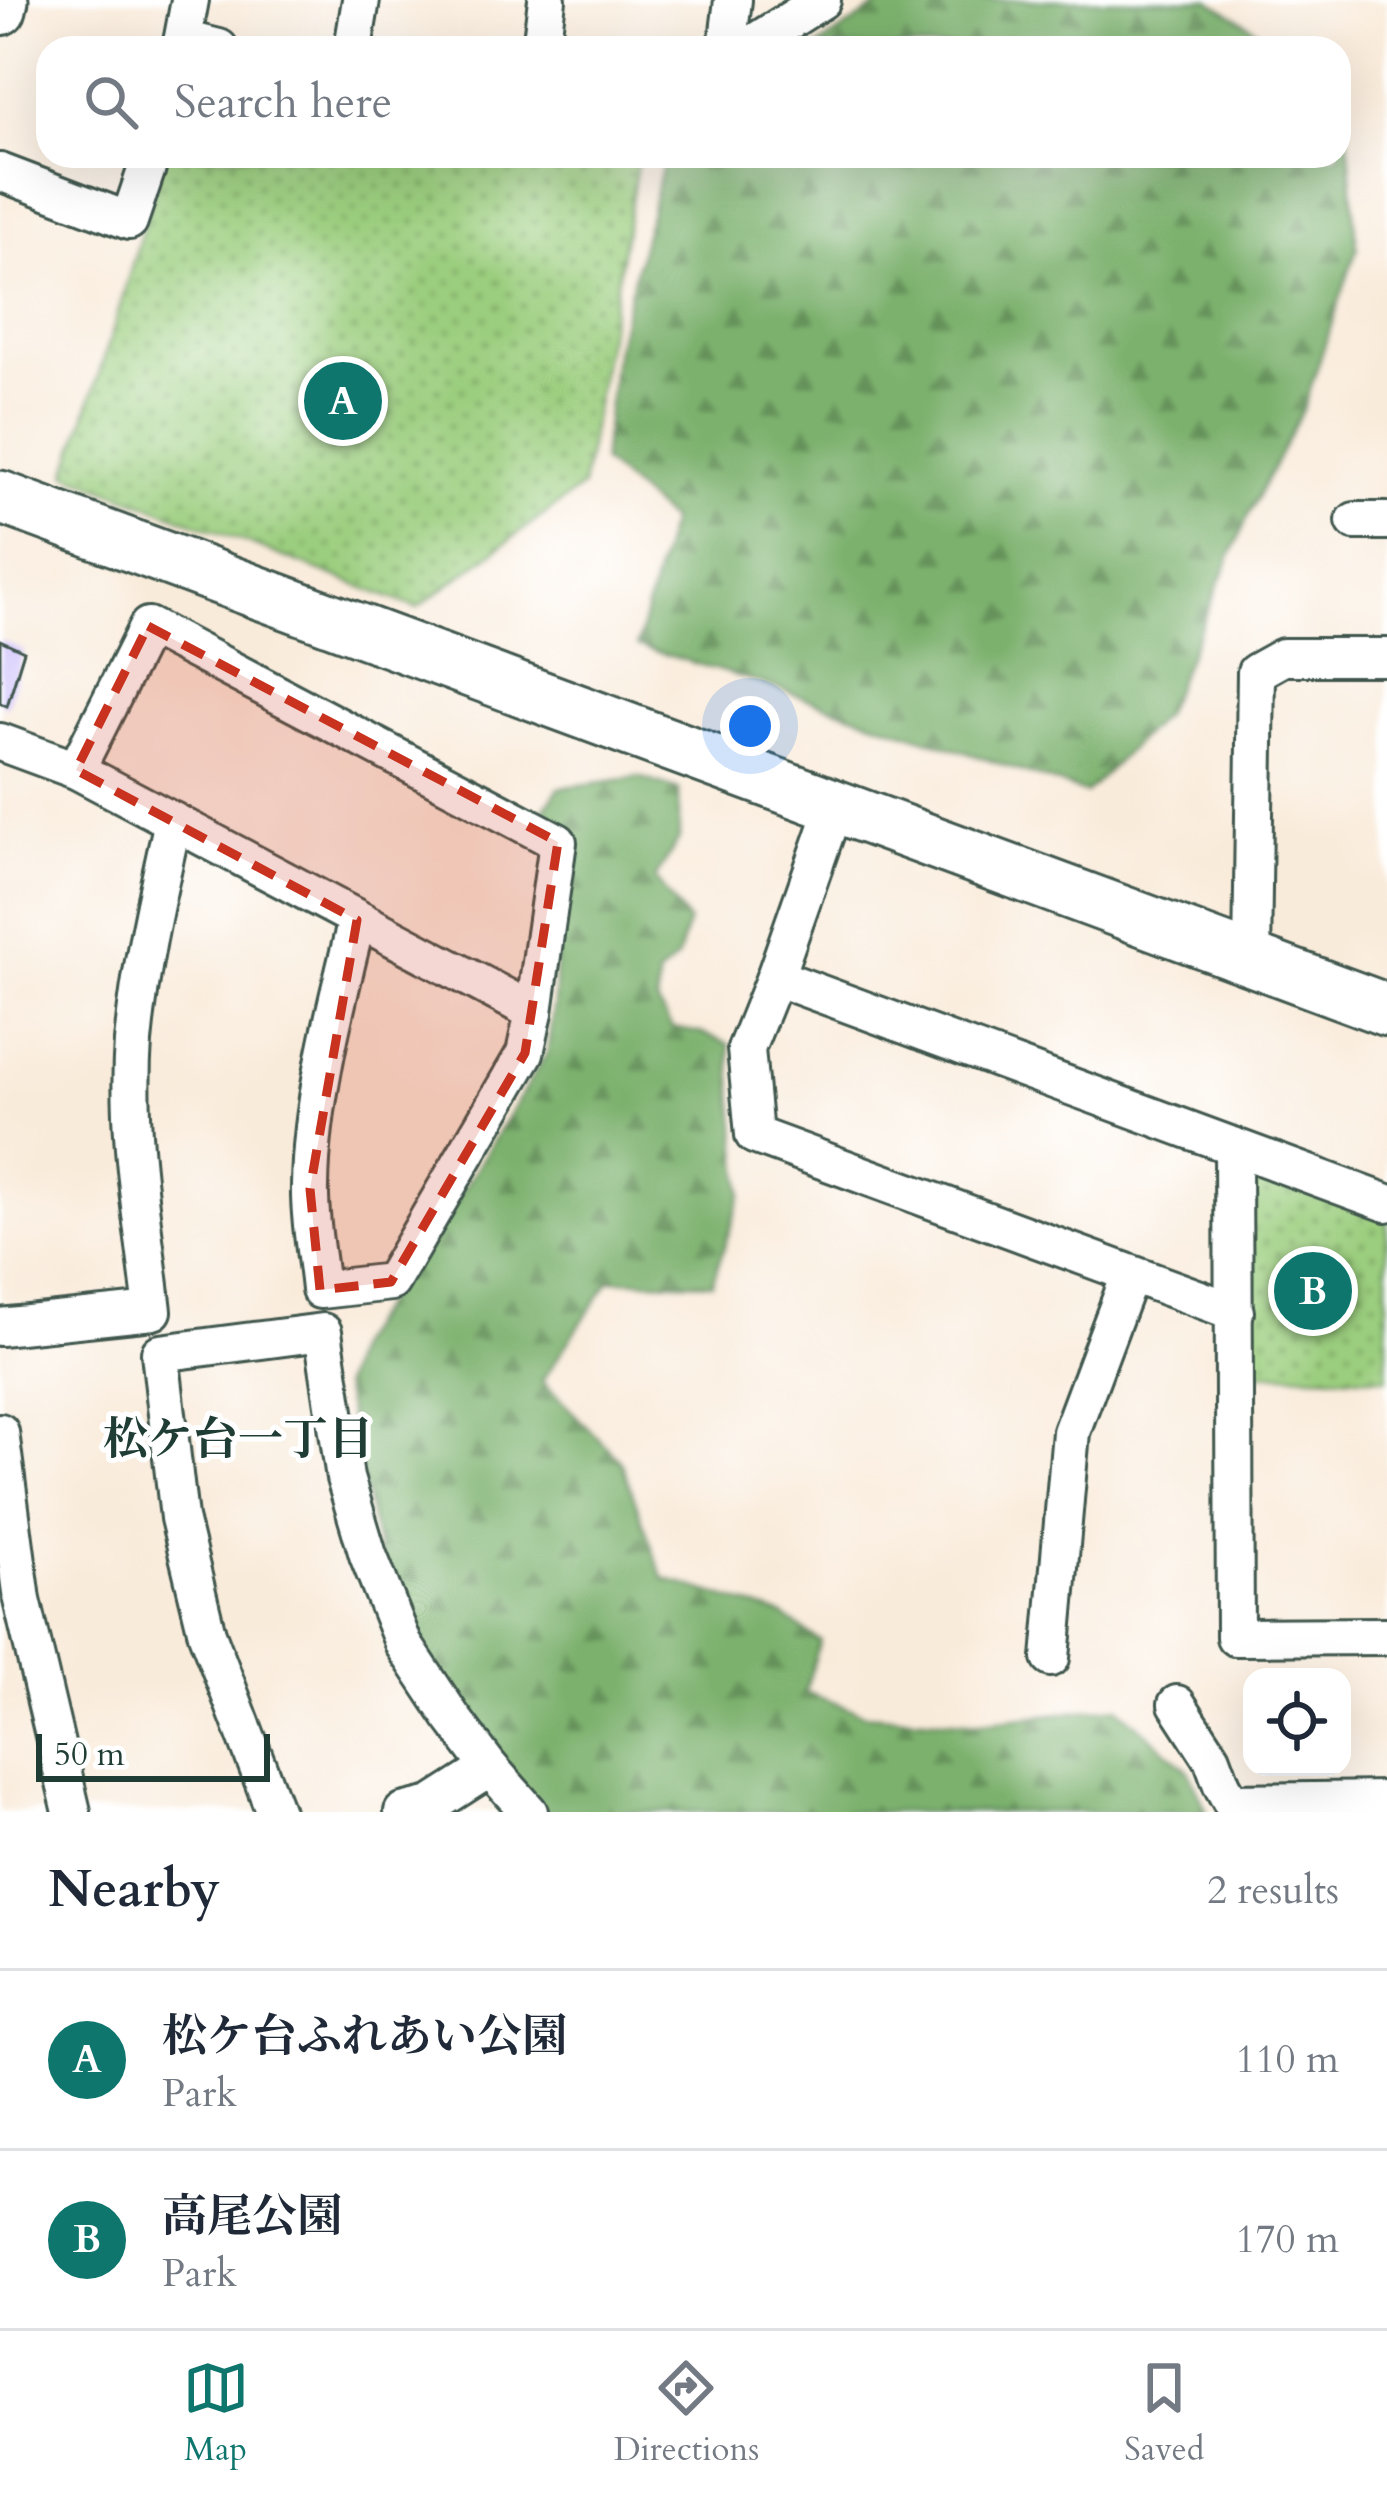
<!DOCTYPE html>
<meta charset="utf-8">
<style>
body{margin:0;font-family:Cardo,"Noto Serif JP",serif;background:#f2f2f3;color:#1f2937}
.controls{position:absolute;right:36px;bottom:36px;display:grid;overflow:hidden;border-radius:24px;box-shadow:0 12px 48px #0002}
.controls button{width:108px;height:108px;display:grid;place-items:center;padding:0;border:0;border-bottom:3px solid #e0e1e3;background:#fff;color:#1f2937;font:60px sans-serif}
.scale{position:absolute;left:36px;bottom:30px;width:234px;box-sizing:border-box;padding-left:12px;border:6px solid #1f3d34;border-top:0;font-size:33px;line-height:42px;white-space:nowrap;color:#1f3d34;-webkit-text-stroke:9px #fff;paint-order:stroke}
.you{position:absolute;left:750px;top:726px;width:42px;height:42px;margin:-30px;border:9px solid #fff;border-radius:50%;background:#1a73e8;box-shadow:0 0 0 18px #1a73e833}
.badge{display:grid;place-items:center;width:78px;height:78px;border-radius:50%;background:#0f766e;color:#fff;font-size:39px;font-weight:700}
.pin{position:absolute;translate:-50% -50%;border:6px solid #fff;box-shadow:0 3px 12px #0006}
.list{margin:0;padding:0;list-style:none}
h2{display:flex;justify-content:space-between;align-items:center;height:156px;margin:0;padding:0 48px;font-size:51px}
h2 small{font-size:39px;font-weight:400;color:#747a83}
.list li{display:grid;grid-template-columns:78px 1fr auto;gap:36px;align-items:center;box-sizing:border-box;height:180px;padding:0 48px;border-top:3px solid #e0e1e3}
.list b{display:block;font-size:45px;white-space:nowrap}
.list p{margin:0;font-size:39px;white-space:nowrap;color:#747a83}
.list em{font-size:39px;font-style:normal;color:#747a83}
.icon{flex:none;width:66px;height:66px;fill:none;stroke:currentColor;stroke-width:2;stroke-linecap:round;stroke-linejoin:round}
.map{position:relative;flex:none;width:1387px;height:1812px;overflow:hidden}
.search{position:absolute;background:#fff;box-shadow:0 12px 48px #0002;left:36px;right:36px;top:36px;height:132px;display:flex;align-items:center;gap:30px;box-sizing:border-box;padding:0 42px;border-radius:36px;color:#747a83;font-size:45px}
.sheet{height:516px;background:#fff}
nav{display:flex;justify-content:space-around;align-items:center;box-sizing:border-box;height:168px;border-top:3px solid #e0e1e3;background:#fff;font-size:33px;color:#747a83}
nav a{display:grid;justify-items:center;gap:6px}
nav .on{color:#0f766e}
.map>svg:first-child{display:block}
.forest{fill:url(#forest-firs);stroke:#4e7750;stroke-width:3}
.park{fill:url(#park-dots);stroke:#5d8659;stroke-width:3}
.building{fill:#c7b8fb}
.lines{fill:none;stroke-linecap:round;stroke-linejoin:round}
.street-casing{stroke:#40574d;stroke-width:42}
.secondary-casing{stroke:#40574d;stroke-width:57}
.street{stroke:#fff;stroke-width:36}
.secondary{stroke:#fff;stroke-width:51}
.marked{fill:#c8321e;fill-opacity:0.2;stroke:#c8321e;stroke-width:9;stroke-dasharray:24 15;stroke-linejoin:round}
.labels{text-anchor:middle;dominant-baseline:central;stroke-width:10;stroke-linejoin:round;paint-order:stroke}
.neighbourhood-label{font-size:45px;font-weight:bold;fill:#1f3d34;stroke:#fff}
</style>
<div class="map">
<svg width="1387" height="1812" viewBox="0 0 1387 1812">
<defs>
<pattern id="forest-firs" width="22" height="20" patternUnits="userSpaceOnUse" patternTransform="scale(3)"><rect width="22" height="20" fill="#7cb16d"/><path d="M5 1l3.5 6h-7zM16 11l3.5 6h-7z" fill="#65915a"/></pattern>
<pattern id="park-dots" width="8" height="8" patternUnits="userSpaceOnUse" patternTransform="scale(3)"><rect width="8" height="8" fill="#9bce7e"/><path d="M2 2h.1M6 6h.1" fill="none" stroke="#7ea868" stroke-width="1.8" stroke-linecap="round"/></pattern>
</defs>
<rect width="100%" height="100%" fill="#fff"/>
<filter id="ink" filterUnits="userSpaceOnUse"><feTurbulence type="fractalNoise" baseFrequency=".00833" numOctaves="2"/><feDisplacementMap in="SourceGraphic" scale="24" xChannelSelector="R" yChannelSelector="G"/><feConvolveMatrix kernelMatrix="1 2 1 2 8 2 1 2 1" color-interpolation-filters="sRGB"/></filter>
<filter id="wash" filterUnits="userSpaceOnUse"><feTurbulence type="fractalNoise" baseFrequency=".004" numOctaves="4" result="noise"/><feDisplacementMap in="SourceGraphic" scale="48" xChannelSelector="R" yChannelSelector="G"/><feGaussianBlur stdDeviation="2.7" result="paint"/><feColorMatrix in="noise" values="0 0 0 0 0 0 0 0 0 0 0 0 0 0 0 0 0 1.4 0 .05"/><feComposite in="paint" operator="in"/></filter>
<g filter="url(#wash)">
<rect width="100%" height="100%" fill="#f9ebda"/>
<g class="forest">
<polygon points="887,0 1209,0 1285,48 816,48"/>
<polygon points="1339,83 1344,86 1357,248 1304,407 1248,516 1163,715 1086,793 761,683 637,646 670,521 602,461 616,346 665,156 1339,156"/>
<polygon points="639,777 679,790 679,839 655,879 688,922 677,959 658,975 657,1003 672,1028 701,1033 729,1044 742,1193 712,1283 610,1280 542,1381 621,1461 663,1578 782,1615 820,1641 805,1692 864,1714 981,1722 1118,1707 1189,1771 1207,1812 538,1812 436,1676 378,1552 342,1386 354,1346 467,1183 547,1053 554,1002 562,830 544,809 559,788"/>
</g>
<g class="park">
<polygon points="164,156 604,156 637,165 582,487 417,608 67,474 116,320"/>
<polygon points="1237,1151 1387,1209 1387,1378 1239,1372"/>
</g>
<g id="blocks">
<polygon class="building" points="0,640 24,651 7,706 0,703"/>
</g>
</g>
<g filter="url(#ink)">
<use href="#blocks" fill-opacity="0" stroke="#40574d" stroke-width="3"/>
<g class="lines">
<defs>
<g id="street">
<polyline points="183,39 219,48"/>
<polyline points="181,48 190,0"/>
<polyline points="353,48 361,0"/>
<polyline points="541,48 547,0"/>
<polyline points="727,48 733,0"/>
<polyline points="746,48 822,0"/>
<polyline points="0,172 129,221 151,156"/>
<polyline points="1355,521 1387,521"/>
<polyline points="0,742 76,770 534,1012"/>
<path d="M 76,770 L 148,626 L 558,842 L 534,1012 L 525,1053 L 391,1282 L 320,1290 C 317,1256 309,1221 310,1187 C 311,1100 336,1005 357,920"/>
<polyline points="835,806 775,977 746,1049 754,1135 1235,1312"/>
<polyline points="1252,960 1256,672 1283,657 1387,657"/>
<polyline points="775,977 1387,1203"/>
<polyline points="1233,1146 1235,1637 1387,1636"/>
<path d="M 0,1327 L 153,1311 C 143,1222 126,1131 133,1042 C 140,967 157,894 173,821"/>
<polyline points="0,1432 22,1600 72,1812"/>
<polyline points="1051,1658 1071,1432 1130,1275"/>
<polyline points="1177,1704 1212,1758 1222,1785 1237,1812"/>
<polyline points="1233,1802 1387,1800"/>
<polyline points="275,1812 207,1634 179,1518 160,1353 323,1332 345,1478 368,1555 404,1645 451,1716 490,1768 529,1812"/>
<polyline points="403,1812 432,1805 490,1768"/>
</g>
<g id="secondary">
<polyline points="0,9 2,0"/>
<polyline points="0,497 1387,1010"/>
</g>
</defs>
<use href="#street" class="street-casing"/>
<use href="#secondary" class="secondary-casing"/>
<use href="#street" class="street"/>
<use href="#secondary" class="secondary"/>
</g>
</g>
<path class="marked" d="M 148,626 L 558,842 L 525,1053 L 391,1282 L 320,1290 L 310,1189 L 357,920 L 76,770 Z"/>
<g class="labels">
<g class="neighbourhood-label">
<text x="238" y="1439">松ケ台一丁目</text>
</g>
</g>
</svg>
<div class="controls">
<button><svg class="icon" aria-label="locate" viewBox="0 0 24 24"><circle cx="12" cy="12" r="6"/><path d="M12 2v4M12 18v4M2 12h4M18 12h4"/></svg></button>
</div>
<div class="scale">50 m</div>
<div class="you"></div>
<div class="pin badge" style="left:343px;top:401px">A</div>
<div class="pin badge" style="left:1313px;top:1291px">B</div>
<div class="search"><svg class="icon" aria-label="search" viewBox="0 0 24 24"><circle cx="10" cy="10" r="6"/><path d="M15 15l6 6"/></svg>Search here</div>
</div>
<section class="sheet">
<h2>Nearby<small>2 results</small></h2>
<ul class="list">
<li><span class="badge">A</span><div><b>松ケ台ふれあい公園</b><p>Park</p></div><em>110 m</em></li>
<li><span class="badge">B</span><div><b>高尾公園</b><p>Park</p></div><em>170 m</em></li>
</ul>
</section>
<nav>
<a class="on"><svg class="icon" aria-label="map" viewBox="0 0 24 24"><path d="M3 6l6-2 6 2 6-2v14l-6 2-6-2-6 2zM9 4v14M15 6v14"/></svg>Map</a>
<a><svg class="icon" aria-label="directions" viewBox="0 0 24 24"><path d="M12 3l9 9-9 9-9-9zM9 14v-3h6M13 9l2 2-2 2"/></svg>Directions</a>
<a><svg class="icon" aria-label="saved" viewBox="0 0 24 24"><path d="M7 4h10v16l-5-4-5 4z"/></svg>Saved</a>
</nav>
